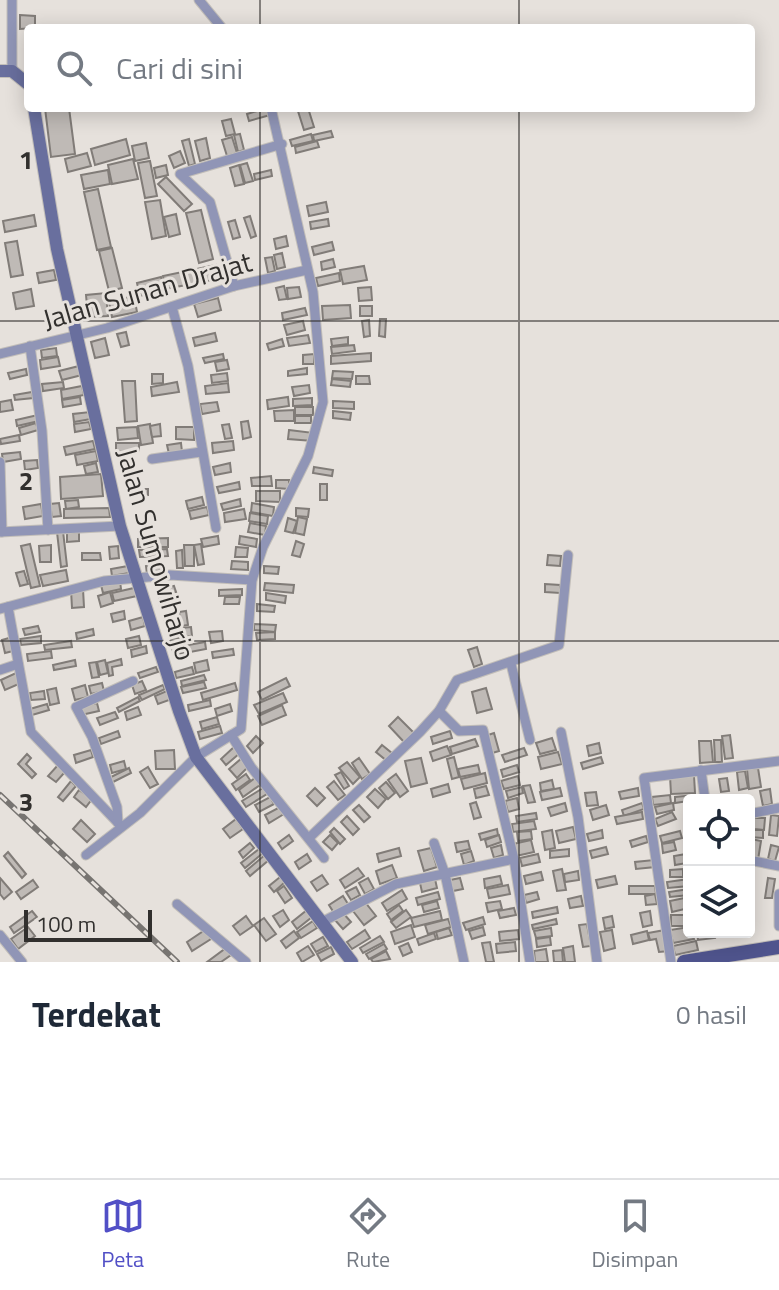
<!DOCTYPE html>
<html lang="id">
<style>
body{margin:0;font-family:"Titillium Web",sans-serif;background:#f6f6f7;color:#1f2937}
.controls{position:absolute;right:24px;bottom:24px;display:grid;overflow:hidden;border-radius:8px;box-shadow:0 4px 20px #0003}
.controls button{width:72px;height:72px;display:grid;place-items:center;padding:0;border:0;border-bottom:2px solid #e0e1e3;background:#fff;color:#1f2937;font:40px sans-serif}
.scale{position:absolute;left:24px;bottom:20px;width:128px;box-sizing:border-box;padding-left:8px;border:4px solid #32302e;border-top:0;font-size:22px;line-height:28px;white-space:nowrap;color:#32302e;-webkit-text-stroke:6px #e6e1dc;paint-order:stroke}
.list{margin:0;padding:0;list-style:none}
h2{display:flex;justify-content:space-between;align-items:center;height:104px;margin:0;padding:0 32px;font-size:34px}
h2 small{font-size:26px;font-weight:400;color:#747a83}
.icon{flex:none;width:44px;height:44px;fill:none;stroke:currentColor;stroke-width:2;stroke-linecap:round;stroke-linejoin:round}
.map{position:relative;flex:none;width:779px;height:962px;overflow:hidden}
.search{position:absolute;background:#fff;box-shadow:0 4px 20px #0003;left:24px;right:24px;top:24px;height:88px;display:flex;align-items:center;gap:20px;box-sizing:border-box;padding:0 28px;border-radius:8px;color:#747a83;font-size:30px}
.sheet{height:216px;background:#fff}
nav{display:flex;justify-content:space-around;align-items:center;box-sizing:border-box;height:112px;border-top:2px solid #e0e1e3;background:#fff;font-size:22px;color:#747a83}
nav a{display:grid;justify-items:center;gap:4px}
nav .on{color:#514fc6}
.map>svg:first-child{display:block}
.building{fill:#bfbab6;stroke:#817c78;stroke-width:2}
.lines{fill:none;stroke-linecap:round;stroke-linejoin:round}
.street-casing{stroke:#c2beb9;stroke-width:11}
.secondary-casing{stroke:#c2beb9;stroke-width:14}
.primary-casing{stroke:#c2beb9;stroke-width:16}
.street{stroke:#9095b6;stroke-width:9}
.secondary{stroke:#696f9e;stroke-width:12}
.primary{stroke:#4f548d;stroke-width:14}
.rail-casing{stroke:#777471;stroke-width:6}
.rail{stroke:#e6e1dc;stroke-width:3;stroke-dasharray:9;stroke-linecap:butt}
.grid{fill:none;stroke:#32302e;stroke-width:2;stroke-opacity:0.55}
.labels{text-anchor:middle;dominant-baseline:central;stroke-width:6;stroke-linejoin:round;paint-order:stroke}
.street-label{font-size:28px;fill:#32302e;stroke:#e6e1dc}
.grid-label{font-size:26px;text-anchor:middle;font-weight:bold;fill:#32302e;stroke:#e6e1dc;stroke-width:6;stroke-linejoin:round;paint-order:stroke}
</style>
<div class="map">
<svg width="779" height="962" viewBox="0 0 779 962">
<rect width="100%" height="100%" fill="#e6e1dc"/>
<g class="building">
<polygon points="20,15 35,16 35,28 20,29"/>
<polygon points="45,108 69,108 75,154 51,157"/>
<polygon points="267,108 270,115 249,121 247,114"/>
<polygon points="297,108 308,108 314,127 304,130"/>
<polygon points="231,119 235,134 226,136 222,121"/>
<polygon points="331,131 333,137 314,141 313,135"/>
<polygon points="240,134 244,150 238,152 234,135"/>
<polygon points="311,134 313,141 292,146 290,140"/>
<polygon points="232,137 237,153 227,156 222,140"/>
<polygon points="206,138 210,158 200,161 195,141"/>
<polygon points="126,139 130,155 95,165 91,149"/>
<polygon points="189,139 195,164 189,166 182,141"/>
<polygon points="317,141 319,147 296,153 295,147"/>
<polygon points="146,143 149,158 135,161 132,146"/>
<polygon points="180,151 185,163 174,168 169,156"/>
<polygon points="87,153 91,166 68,172 65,159"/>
<polygon points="133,159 138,179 112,184 108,165"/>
<polygon points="150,161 157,196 145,198 138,163"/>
<polygon points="247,163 253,181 245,183 240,165"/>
<polygon points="166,165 168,175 156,178 154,168"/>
<polygon points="239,165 244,184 235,186 230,168"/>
<polygon points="108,170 110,184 84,189 81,175"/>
<polygon points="271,170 272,176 255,180 254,174"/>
<polygon points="166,177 192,204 184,211 158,184"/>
<polygon points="98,189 111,247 97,250 84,192"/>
<polygon points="160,200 166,236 152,239 145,202"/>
<polygon points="326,202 328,212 309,216 307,206"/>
<polygon points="201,210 213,259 199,263 186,213"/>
<polygon points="176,214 180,234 169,237 164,217"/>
<polygon points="34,215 36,226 5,232 3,221"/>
<polygon points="250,216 256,236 251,238 244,218"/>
<polygon points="328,219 329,226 311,229 310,222"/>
<polygon points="235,220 240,237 233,239 228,222"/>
<polygon points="286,236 288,246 276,249 274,239"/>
<polygon points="17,241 23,275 11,277 5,243"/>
<polygon points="332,242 334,250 314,255 312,247"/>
<polygon points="112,248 122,288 109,291 99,251"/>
<polygon points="282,253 285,267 277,269 274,255"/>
<polygon points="272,257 275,271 268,273 265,258"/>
<polygon points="333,259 335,267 322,270 321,262"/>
<polygon points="216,265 218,279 165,289 163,276"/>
<polygon points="364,266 367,280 343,284 340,270"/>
<polygon points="54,270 56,280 39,283 37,273"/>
<polygon points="339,273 340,281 318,286 316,278"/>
<polygon points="161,277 164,290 140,296 137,283"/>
<polygon points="284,286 287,299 279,300 276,288"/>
<polygon points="299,287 301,297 288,299 287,288"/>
<polygon points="371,287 372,300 359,301 358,288"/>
<polygon points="31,289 34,306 16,309 13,293"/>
<polygon points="106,293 108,316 88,317 86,295"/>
<polygon points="134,296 137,312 112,317 109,302"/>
<polygon points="218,298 221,310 198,317 194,304"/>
<polygon points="350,305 351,318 323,320 322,306"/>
<rect x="360" y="306" width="12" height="10"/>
<polygon points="305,308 307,315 283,320 282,313"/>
<polygon points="380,319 386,319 385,337 379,336"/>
<polygon points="369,320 370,336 364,337 362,321"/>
<polygon points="303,321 305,330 287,335 284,325"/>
<polygon points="126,332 129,345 121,347 117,334"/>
<polygon points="215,333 217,341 195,346 193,338"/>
<polygon points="308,335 310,343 289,346 287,338"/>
<polygon points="348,337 348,344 332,346 331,339"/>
<polygon points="105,338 109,355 95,358 91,342"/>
<polygon points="282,339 284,346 269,350 267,344"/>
<polygon points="354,345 355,351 332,354 331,347"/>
<polygon points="56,348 57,356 42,358 41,350"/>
<polygon points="371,353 371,361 331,364 331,356"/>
<polygon points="223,354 224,359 205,363 203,358"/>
<polygon points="314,354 314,364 303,364 303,355"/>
<polygon points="58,357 60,366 41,369 40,360"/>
<polygon points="227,360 229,369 217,371 215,362"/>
<polygon points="79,366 82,375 62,380 59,371"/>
<polygon points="307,368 307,374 288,376 288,371"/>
<polygon points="26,369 27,375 10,379 8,373"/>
<polygon points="333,371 353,372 352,379 332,378"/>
<polygon points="227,373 228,381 212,383 211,375"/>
<polygon points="152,374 163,374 163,383 152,384"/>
<polygon points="356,376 369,376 370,384 356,384"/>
<polygon points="332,379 351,381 350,387 331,385"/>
<polygon points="122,381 135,381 137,421 125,422"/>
<polygon points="63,382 64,388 43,391 42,384"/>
<polygon points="177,382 179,392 152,396 151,387"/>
<polygon points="228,383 229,392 206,394 205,386"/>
<polygon points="309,385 310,393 294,396 292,387"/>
<polygon points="82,386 84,395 62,399 61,390"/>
<polygon points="32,392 33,398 15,400 14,395"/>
<polygon points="80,397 81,404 63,407 62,400"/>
<polygon points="288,397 289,406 268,409 267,400"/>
<polygon points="312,398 312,405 293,406 293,399"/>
<polygon points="11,400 13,410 0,412 0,402"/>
<polygon points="333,401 354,402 354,409 333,408"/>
<polygon points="217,402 219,411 202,414 200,404"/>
<rect x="295" y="407" width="18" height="8"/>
<polygon points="294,410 294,421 275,421 274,411"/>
<polygon points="333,411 351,413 350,420 333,418"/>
<polygon points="90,412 91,419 74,422 73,414"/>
<polygon points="38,415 39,421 17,426 16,420"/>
<rect x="295" y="416" width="16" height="7"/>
<polygon points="248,421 251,437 243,439 241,422"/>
<polygon points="89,422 91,429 75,432 74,424"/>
<polygon points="36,423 38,430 21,435 19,428"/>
<polygon points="150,424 153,443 141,445 138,426"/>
<polygon points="160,424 161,436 152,437 150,426"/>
<polygon points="229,424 232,438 225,439 222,425"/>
<polygon points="137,427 138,438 118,440 117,428"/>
<polygon points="176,427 194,427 194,440 176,439"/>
<polygon points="289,430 314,433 313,441 288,439"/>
<polygon points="19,435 20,441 1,444 0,439"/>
<polygon points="93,441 95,449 66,455 64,447"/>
<polygon points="233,441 234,450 213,453 212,443"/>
<polygon points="116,443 139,443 139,451 116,452"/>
<polygon points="181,443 182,452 169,454 167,445"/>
<polygon points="96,451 98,461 77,465 75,455"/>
<polygon points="20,452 21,459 3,462 2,454"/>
<polygon points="37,460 38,468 25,470 24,461"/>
<polygon points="96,463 98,472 86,474 84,466"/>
<polygon points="230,463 231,472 215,475 213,467"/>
<polygon points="314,467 333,470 332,476 313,473"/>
<polygon points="101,474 103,496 61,499 60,477"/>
<polygon points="271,476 272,486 252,486 251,478"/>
<polygon points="276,480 289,480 289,489 276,488"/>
<polygon points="239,482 240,489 219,493 217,487"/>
<rect x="320" y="484" width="7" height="16"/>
<polygon points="130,489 148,489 148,495 131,496"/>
<polygon points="256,491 280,491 280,502 256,501"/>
<polygon points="202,497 204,505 188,509 186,501"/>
<polygon points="240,499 241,506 223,510 221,504"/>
<polygon points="78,500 79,507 66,509 65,501"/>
<polygon points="59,503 61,516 52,517 50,504"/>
<polygon points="252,503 274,507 273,516 251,512"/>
<polygon points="41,504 43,516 25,519 23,507"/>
<polygon points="207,507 209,515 191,519 189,511"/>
<polygon points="109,508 110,517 64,518 64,509"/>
<polygon points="296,508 309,509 308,517 296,516"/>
<polygon points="244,509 246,519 225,522 224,513"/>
<polygon points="250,513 268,516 267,524 249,521"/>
<polygon points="298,517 307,519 304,535 295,533"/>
<polygon points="288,518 297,521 293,533 285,531"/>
<polygon points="250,523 266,526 265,535 248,532"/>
<polygon points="63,531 67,566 61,567 57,532"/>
<polygon points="79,532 79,541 67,542 67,533"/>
<polygon points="218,536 219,544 203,547 201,539"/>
<polygon points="240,536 257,539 256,547 239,544"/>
<polygon points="168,538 168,547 138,547 138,539"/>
<polygon points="296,541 304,544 300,557 292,555"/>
<polygon points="30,544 40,586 31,588 21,546"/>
<polygon points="201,544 204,564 198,565 194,545"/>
<polygon points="51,545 51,562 40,562 39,546"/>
<polygon points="184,545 194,545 194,566 185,566"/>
<polygon points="118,546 119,558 110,559 109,547"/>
<polygon points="236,547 248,548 247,557 235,557"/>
<polygon points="167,549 168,556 140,557 139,550"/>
<polygon points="182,550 183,568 177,568 176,551"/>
<polygon points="82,553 100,553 101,560 82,560"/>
<polygon points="548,555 561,556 560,566 547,565"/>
<polygon points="232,561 248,562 248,570 231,569"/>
<polygon points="161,563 162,570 147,574 146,566"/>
<polygon points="128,566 129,573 112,576 111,569"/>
<polygon points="264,566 279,567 278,574 264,573"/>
<polygon points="66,570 68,581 43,586 40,575"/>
<polygon points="24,571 28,584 20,586 16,573"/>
<polygon points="120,581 121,589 103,593 101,585"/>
<polygon points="265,583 294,585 293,593 264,590"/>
<polygon points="545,584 560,585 560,593 545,592"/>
<polygon points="174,586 176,592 159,595 158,589"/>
<polygon points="134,588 137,596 114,601 112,593"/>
<polygon points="83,589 84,607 72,608 71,590"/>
<polygon points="242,589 242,595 219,596 219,590"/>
<polygon points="110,592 113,603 101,607 98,596"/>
<polygon points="266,593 286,596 285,603 266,600"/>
<polygon points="178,595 179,604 160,607 159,598"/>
<polygon points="225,597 240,597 239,604 224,604"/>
<polygon points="257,604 275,606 274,612 257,611"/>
<polygon points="124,611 125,619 113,622 111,614"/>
<polygon points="186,611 188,625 181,626 179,612"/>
<polygon points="177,614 178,625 165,626 164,616"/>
<polygon points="143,617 145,626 131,630 129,621"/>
<polygon points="254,624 276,625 275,632 254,630"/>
<polygon points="38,626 40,632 25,635 23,629"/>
<polygon points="191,627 192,636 171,639 170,629"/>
<polygon points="93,629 94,635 77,639 76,633"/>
<polygon points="222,631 223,641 211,643 209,632"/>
<polygon points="275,632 275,639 257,640 256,633"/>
<polygon points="41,636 41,643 21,645 20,639"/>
<polygon points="139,636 141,645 128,648 126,639"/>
<polygon points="9,638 13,651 5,653 2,640"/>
<polygon points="71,641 72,647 45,650 44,645"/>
<polygon points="205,642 206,649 174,655 172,648"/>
<polygon points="146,646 147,653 132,657 131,650"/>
<polygon points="477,647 482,664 474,667 468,650"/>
<polygon points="233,649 234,655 213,658 212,652"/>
<polygon points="51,651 52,658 28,661 27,654"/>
<polygon points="121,659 122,665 112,667 113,675 109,676 107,663"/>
<polygon points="75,660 76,666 54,670 53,665"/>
<polygon points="105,660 108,673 100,675 97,662"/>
<polygon points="207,660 209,670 196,673 194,663"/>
<polygon points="96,662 99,677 92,678 89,663"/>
<polygon points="156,667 158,672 140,678 138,673"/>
<polygon points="192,667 194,674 176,678 175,672"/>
<polygon points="16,673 21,683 5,690 1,680"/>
<polygon points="204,675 206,680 182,686 181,681"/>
<polygon points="286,678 290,686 262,700 258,692"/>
<polygon points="142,681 146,690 135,694 132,685"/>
<polygon points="204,682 206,688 183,693 181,687"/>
<polygon points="102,683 104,691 91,694 89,686"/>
<polygon points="235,683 237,690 203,700 201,693"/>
<polygon points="85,685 88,697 75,700 72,689"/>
<polygon points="163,685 165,689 142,700 139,695"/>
<polygon points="56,688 59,703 50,705 47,690"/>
<polygon points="486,688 492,709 477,713 472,692"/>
<polygon points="169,690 172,699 158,704 155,696"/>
<polygon points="44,691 45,699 31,700 30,693"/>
<polygon points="283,693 287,702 259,714 254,705"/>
<polygon points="138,697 140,701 119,712 117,708"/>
<polygon points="210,700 211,706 189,711 188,705"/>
<polygon points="97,703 99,711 81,715 79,707"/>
<polygon points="47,704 49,710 32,715 30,709"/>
<polygon points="230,704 232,711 217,716 215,709"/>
<polygon points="282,705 286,715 262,725 258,716"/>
<polygon points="138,707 141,715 127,720 125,712"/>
<polygon points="115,712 118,718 100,725 97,718"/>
<polygon points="217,717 219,724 202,729 200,722"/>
<polygon points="398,717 414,733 404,742 389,726"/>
<polygon points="220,726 222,733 200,739 198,732"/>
<polygon points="118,731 120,737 101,744 99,738"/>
<polygon points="450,731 452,738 433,744 431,737"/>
<polygon points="494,733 499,751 489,754 485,736"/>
<polygon points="730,735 733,758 725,759 722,736"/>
<polygon points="256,736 263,743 253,753 247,746"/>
<polygon points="552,738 556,750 540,754 536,743"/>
<polygon points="475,739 478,746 452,754 450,747"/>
<polygon points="714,740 721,740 722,762 715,762"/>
<polygon points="699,741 711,741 713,762 700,763"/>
<polygon points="599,743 601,753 589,756 587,746"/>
<polygon points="382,745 393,754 387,761 376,752"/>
<polygon points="447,746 451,755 433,761 430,752"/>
<polygon points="234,747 240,753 226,765 221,759"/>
<polygon points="524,748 527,755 505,762 502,755"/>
<polygon points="91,750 93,757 76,763 74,755"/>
<polygon points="174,750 175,769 156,769 155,751"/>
<polygon points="558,752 562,764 541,769 538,757"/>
<polygon points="27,754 31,758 26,764 36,774 32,778 18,764"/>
<polygon points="454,757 459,777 452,779 447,759"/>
<polygon points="601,757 603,763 583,769 581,763"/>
<polygon points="242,758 249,766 237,778 229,769"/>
<polygon points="359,758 370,774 362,779 352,763"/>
<polygon points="421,758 427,783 411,787 405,761"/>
<polygon points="124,761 126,769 112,773 110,765"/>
<polygon points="347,762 360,777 353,784 339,768"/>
<polygon points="58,765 65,772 56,782 48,776"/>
<polygon points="478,765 480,773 460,777 458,769"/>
<polygon points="517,765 519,772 503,777 501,770"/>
<polygon points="148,767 158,784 150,788 140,772"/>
<polygon points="129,768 131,773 111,783 109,778"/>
<polygon points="758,768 761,787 749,789 747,769"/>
<polygon points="745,771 748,788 739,790 737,772"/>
<polygon points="341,772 349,786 344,789 335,775"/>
<polygon points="485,773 487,783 464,789 461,779"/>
<polygon points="246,774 250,780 236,790 232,784"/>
<polygon points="396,774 408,791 400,797 388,780"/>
<polygon points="694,775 695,793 671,794 670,776"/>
<polygon points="518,776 520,785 504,789 501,781"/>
<polygon points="255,778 260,785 243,797 239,790"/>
<polygon points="727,778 729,791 721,792 719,779"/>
<polygon points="552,780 554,789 541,791 540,783"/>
<polygon points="71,781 76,786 63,801 58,797"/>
<polygon points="334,781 345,795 338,800 327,787"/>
<polygon points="386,782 395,793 388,799 379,788"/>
<polygon points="448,784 450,792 433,797 431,789"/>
<polygon points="530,785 535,802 528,803 523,786"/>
<polygon points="486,786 489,795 476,798 474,789"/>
<polygon points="522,787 523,793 508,798 506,791"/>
<polygon points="263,788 267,794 246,807 242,801"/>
<polygon points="315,788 325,798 317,806 307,796"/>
<polygon points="560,788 562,796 542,800 540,792"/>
<polygon points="638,788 639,796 621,799 619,792"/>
<polygon points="375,789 386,799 378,808 367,797"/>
<polygon points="770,789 772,804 763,806 760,791"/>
<polygon points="79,790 92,799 86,807 74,797"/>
<polygon points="596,792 598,805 587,806 585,793"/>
<polygon points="670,795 671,803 653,805 652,797"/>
<polygon points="695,795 695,800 675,803 675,797"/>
<polygon points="270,797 274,804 259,812 255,805"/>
<polygon points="517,798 519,809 508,812 505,801"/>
<polygon points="476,802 481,817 474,819 470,804"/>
<polygon points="565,803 567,811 551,816 548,808"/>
<polygon points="642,803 644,809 624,816 622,810"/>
<polygon points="673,803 674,810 657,814 655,807"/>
<polygon points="359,805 370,817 364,822 353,810"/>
<polygon points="606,805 609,815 593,820 590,810"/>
<polygon points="280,807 284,814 269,823 265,815"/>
<polygon points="642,812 643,819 617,824 615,817"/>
<polygon points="672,812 676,819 658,826 655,819"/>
<polygon points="536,813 537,819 517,822 516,816"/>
<polygon points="771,815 779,816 777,836 769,835"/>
<polygon points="347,816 359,829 353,835 341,822"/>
<polygon points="754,818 765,818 764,830 754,829"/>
<polygon points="236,819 243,829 230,838 223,829"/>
<polygon points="81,820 95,834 87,842 73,829"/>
<polygon points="534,821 536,829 513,832 512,824"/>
<polygon points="573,827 576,839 559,843 556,831"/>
<polygon points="334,828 345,839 340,844 330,832"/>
<polygon points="497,829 498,835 481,840 479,834"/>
<polygon points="552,830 555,848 545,850 542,832"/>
<polygon points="602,830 603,838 589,841 587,834"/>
<polygon points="749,830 763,830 763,838 749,837"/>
<polygon points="531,831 532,839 518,841 517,832"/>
<polygon points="680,831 682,838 662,843 660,836"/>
<polygon points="289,835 293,841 282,849 278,843"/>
<polygon points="330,835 338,843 332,850 323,842"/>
<polygon points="499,835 501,842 487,847 485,840"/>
<polygon points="646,836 648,842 632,847 630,841"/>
<polygon points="751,839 761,841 758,860 749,858"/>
<polygon points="531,840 534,852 516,856 513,844"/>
<polygon points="468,841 470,849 457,852 455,843"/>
<polygon points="674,842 676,850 663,853 662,844"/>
<polygon points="250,843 254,848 243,858 239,852"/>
<polygon points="501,845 503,855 494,858 491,848"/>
<polygon points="771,845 779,847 775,861 768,859"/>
<polygon points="606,847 608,854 592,858 590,851"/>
<polygon points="399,848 401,856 379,862 377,854"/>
<polygon points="431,848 437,867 424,871 418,851"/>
<polygon points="259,849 263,853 245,868 241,863"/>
<polygon points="569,849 569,856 550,858 550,851"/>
<polygon points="471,851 474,861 464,865 461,854"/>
<polygon points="8,852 26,874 22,878 4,856"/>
<polygon points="266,854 270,859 250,876 246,871"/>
<polygon points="307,854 311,861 299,869 295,862"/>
<polygon points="538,854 540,862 522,866 520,858"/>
<polygon points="686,854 687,863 675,865 674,856"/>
<polygon points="654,860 655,867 636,869 635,862"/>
<polygon points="392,865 397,878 380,884 376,871"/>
<polygon points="358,868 364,876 345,888 340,880"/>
<polygon points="562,869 566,890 557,891 553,871"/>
<polygon points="683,869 683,877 670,877 670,870"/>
<polygon points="578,871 579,880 565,882 564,874"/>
<polygon points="541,872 543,880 526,884 524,876"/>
<polygon points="322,875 328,884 317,891 311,882"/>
<polygon points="500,876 502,884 485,888 484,879"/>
<polygon points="615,876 617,884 598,888 596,880"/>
<polygon points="280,877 285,882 274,892 269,886"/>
<polygon points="0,878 12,892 4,899 0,894"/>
<polygon points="368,878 374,889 365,894 359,883"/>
<polygon points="460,878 463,889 453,891 450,880"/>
<polygon points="768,878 775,879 772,898 765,898"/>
<polygon points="435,879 437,888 422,892 420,883"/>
<polygon points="689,879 689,886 668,888 667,882"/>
<polygon points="33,880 38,887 21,899 16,892"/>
<polygon points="508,885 510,894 489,898 487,889"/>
<polygon points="284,886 292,898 285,903 277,891"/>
<polygon points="629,886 655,886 656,894 629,894"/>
<polygon points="356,887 360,895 351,900 346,892"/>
<polygon points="689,889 689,895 670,897 669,892"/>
<polygon points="402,890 407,899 387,911 382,903"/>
<polygon points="438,892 440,899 418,905 416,898"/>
<polygon points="537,892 539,899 526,903 524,895"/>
<polygon points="655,894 657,904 646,905 645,896"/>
<polygon points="343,896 348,904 334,913 329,905"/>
<polygon points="581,896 583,906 570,908 568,899"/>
<polygon points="689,897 689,908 672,912 670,901"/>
<polygon points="437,901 439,908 424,912 422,905"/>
<polygon points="500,901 502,909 488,912 486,903"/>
<polygon points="365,902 376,916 364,925 353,911"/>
<polygon points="399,905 403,911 391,920 387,914"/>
<polygon points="557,907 558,913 533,918 532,912"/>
<polygon points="514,908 516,915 500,918 498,911"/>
<polygon points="283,910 289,920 280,927 273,916"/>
<polygon points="307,910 312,917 297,929 292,922"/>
<polygon points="406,910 411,917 396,928 391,922"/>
<polygon points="32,911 37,917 14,933 10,927"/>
<polygon points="440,911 442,920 414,927 411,918"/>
<polygon points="650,911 652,925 643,927 640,913"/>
<polygon points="343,913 351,922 343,929 335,920"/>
<rect x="671" y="915" width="17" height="11"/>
<polygon points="246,916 253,926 240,935 233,926"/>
<polygon points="612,916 614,927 605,929 603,918"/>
<polygon points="483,917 485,924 466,930 463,923"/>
<polygon points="264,918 276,934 266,941 254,925"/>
<polygon points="448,919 451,927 428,934 425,925"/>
<polygon points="556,919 557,924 533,929 532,925"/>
<polygon points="313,921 317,928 301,938 297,932"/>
<polygon points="587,924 591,946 583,947 579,925"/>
<polygon points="411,925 415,937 395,944 391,932"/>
<polygon points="28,927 35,936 18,949 11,939"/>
<polygon points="483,927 485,935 472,939 469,931"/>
<polygon points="689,927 694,939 673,943 670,930"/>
<polygon points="449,928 452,935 438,939 436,932"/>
<polygon points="551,928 552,936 536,938 534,931"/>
<polygon points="205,930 211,939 192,951 187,942"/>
<polygon points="365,930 370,938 352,949 347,942"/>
<polygon points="518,930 519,939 500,941 499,932"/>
<polygon points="612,930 615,948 604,951 600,932"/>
<polygon points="665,930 669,951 659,952 656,939 650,940 648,933"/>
<polygon points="294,931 299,938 286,948 281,941"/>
<polygon points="647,931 649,940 633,944 631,935"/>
<polygon points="697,932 714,932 715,938 698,940"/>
<polygon points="434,933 436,939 419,945 417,939"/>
<polygon points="380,936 384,942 363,953 360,948"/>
<polygon points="323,937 328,946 316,952 311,944"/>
<polygon points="550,937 551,945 537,947 536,939"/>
<polygon points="696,941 698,950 675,955 673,946"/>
<polygon points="490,942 494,962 486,962 482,943"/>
<polygon points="515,942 516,951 497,953 496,944"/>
<polygon points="408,943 412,952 403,956 399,947"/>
<polygon points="384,944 387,949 369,959 366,954"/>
<polygon points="308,946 314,955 302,962 297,953"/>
<polygon points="573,946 575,962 565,962 563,948"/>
<polygon points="331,947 334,954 321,961 317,954"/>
<polygon points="226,948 231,955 221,962 207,962"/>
<polygon points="546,949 548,962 535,962 534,951"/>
<polygon points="562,950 563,962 554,962 553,951"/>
<polygon points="386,951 390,959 373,962 371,959"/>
</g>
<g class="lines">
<defs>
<g id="street">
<polyline points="12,0 12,71"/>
<polyline points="199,0 222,28"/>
<polyline points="234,286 210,202 180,174 282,144"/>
<polyline points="172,307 188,366 216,528"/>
<polyline points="30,346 42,431 48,530"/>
<polyline points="0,354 107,328 234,286 307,270"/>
<polyline points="152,459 201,452"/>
<polyline points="0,462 2,532"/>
<polyline points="0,532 120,526"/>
<polyline points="8,607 31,732 121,826"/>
<polyline points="0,609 104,581 170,575 252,580"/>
<polyline points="511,664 530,740"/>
<polyline points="0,670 18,664"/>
<polyline points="439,711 459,731 483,730 514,859 530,962"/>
<polyline points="561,732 578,817 597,962"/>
<polyline points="231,735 251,767 324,858"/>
<polyline points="701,770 705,800"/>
<polyline points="749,814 779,808"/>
<polyline points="118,823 117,807 92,737 76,707 133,681"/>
<polyline points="309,838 420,732 439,711 457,680 559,645 568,555"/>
<polyline points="434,843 445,874 464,962"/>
<polyline points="86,855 140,813 196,757 241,729 252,580 263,547 308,456 323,402 313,292 271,108"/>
<polyline points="749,860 779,866"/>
<polyline points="779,894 779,926"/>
<polyline points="177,904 246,962"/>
<polyline points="322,922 396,884 514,859"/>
<polyline points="0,935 22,962"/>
<polyline points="671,962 644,778 779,761"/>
</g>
<g id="secondary">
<polyline points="0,71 12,71 28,84"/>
<polyline points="34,108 57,249 120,526 179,711 196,757 352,962"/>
</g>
<polyline id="primary" points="684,962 779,947"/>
</defs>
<use href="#street" class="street-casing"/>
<use href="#secondary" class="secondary-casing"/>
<use href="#primary" class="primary-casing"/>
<use href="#street" class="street"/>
<use href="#secondary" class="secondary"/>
<use href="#primary" class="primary"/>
<defs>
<polyline id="rail" points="0,795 177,962"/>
</defs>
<use href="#rail" class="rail-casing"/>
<use href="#rail" class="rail"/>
</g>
<path class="grid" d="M 260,0 L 260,28M 519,0 L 519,28M 260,108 L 260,962M 519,108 L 519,962M 0,321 L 779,321M 0,641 L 779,641"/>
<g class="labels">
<g class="street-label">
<text transform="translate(147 290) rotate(-16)">Jalan Sunan Drajat</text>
<text transform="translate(157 554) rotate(74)">Jalan Sumowiharjo</text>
</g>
</g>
<g class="grid-label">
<text x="26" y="169">1</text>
<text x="26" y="490">2</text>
<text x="26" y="811">3</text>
</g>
</svg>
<div class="controls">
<button><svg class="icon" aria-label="locate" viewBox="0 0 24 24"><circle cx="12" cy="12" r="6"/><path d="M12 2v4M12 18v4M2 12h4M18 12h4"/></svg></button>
<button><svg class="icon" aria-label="layers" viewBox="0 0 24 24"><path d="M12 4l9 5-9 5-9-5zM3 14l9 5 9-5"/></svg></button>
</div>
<div class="scale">100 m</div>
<div class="search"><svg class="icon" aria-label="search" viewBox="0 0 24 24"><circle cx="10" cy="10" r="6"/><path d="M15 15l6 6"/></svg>Cari di sini</div>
</div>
<section class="sheet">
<h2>Terdekat<small>0 hasil</small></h2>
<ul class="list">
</ul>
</section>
<nav>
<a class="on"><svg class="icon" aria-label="map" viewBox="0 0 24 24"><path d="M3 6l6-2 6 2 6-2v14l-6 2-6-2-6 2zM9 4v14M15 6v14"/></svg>Peta</a>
<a><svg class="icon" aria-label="directions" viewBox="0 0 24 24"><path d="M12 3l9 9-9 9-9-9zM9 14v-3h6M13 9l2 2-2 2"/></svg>Rute</a>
<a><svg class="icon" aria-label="saved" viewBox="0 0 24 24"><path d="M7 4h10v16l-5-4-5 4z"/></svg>Disimpan</a>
</nav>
